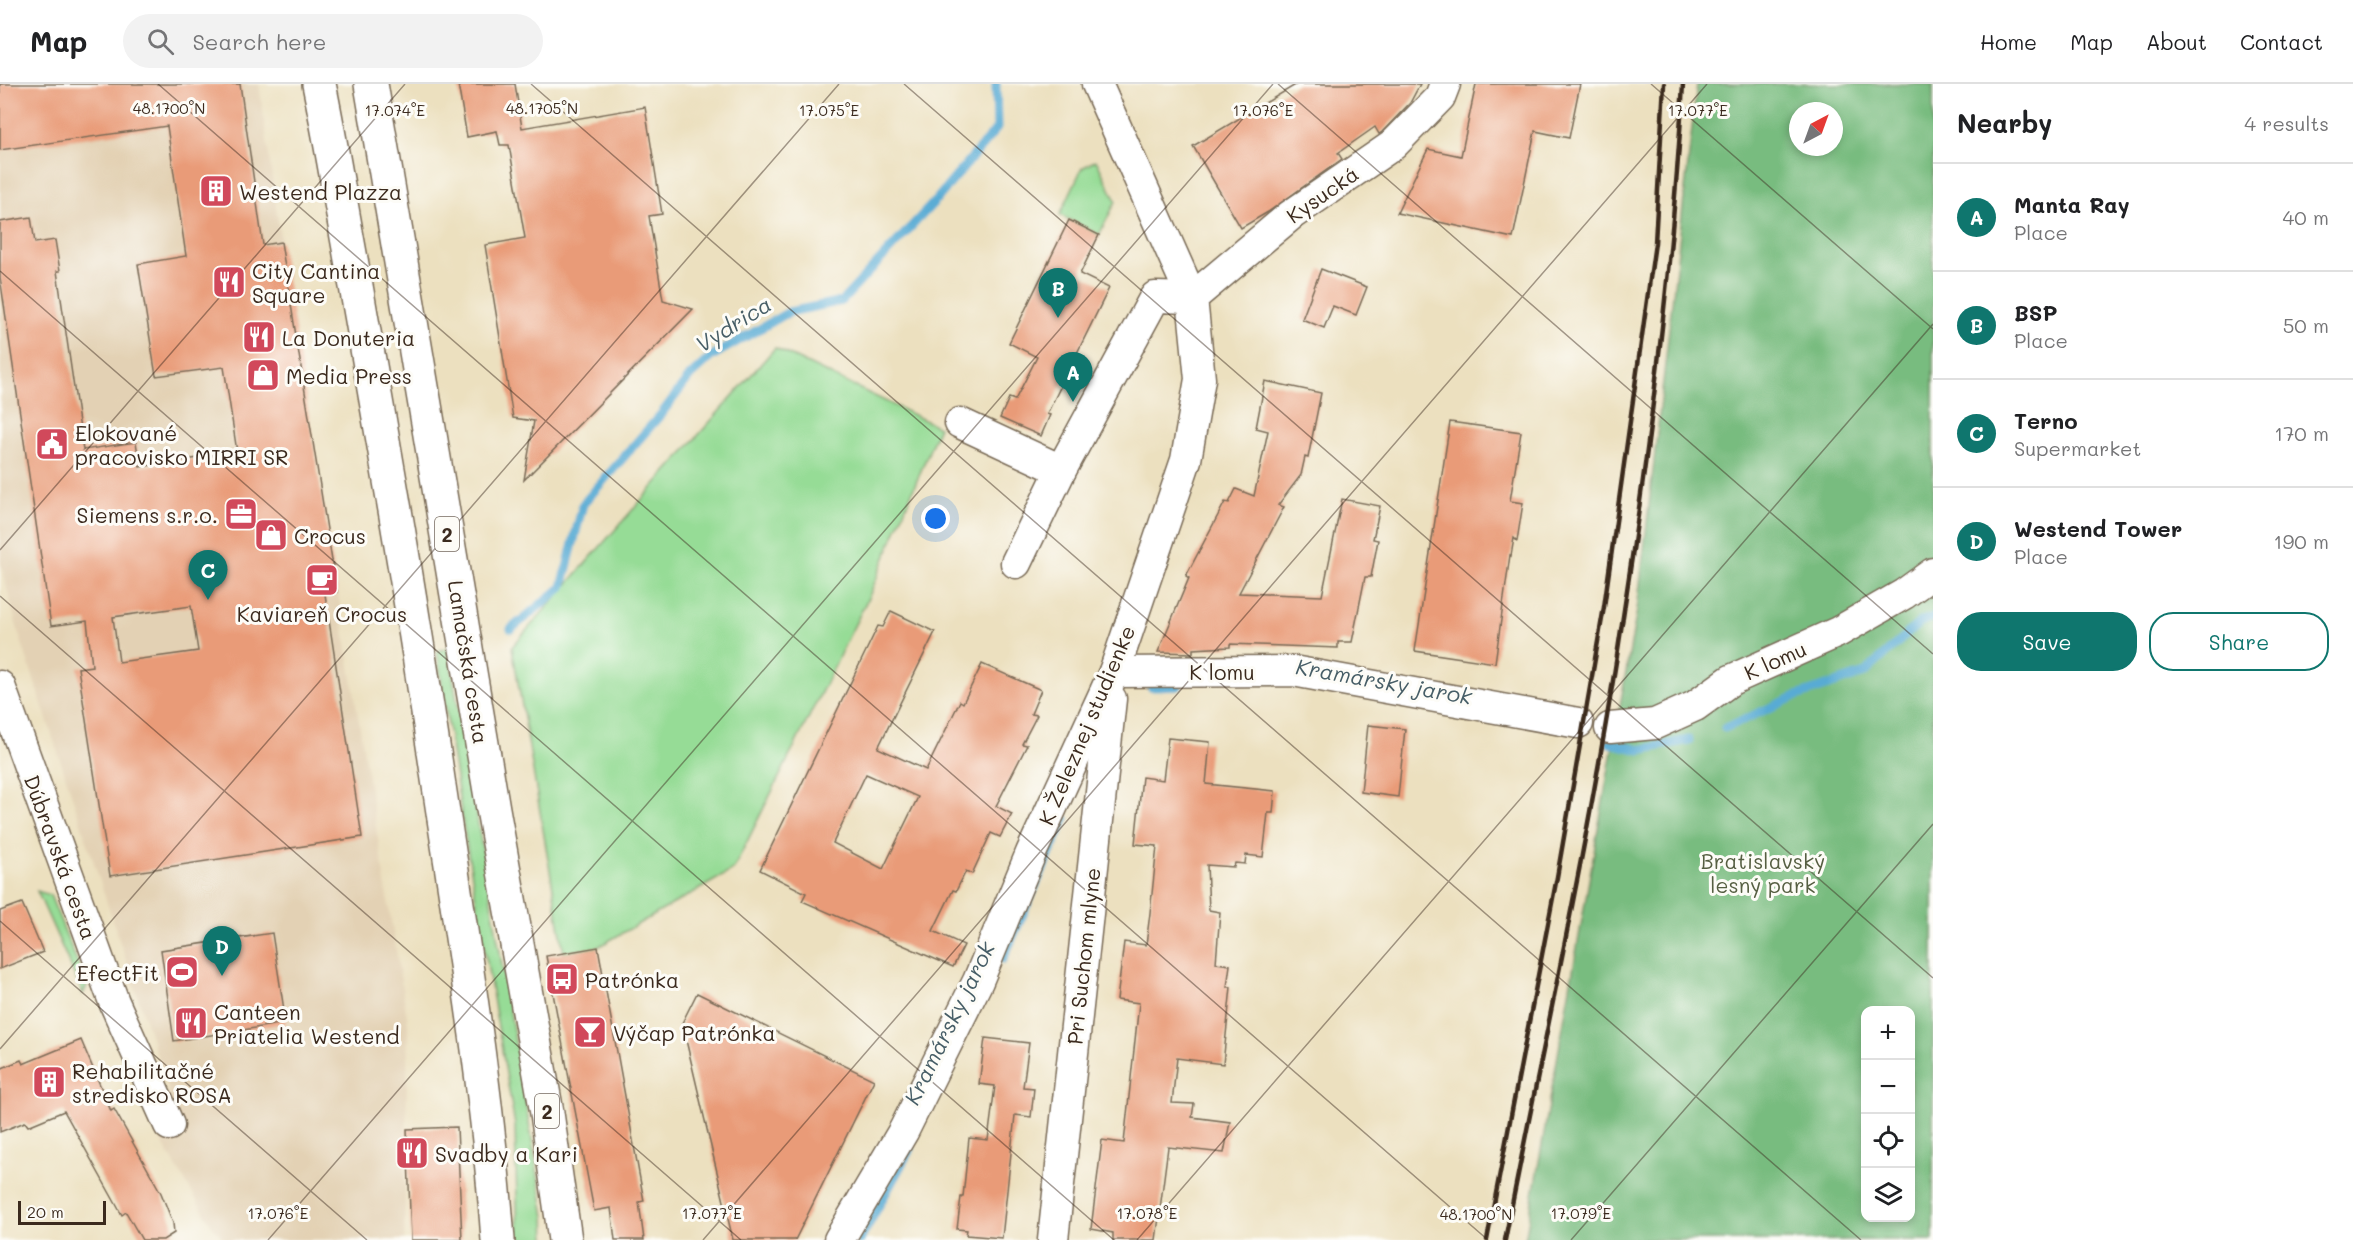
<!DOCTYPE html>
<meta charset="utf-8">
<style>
body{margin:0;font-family:Mali,sans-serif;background:#f2f2f2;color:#202124}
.controls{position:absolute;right:18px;bottom:18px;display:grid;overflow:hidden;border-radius:12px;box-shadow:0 3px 9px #0003}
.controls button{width:54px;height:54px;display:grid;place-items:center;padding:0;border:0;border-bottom:2px solid #e0e0e0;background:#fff;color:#202124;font:30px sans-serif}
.compass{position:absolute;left:1789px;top:18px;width:54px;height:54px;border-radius:50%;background:#fff;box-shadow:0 3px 9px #0003;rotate:41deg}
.scale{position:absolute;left:18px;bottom:15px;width:88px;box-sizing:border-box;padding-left:6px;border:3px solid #3b2a1e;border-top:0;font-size:16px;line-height:21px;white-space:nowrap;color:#3b2a1e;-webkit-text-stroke:4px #fdfcf7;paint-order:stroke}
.you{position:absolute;left:936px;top:435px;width:21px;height:21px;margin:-15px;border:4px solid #fff;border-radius:50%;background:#1a73e8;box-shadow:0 0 0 9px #1a73e833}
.badge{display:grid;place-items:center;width:39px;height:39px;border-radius:50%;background:#0f766e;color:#fff;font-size:20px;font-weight:700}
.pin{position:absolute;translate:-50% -50px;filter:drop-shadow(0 2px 3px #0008)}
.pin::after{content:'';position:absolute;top:32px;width:21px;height:18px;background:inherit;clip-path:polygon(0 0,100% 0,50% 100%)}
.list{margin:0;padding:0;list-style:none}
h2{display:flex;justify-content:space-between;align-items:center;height:78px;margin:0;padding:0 24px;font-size:26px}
h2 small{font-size:20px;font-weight:400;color:#757577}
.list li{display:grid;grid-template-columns:39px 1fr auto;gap:18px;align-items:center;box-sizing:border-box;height:108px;padding:0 24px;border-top:2px solid #e0e0e0}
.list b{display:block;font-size:22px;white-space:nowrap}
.list p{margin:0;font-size:20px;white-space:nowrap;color:#757577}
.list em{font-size:20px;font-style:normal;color:#757577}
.actions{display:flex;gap:12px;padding:18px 24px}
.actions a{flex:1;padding:14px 0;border:2px solid #0f766e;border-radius:24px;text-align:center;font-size:21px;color:#0f766e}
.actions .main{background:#0f766e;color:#fff}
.icon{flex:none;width:33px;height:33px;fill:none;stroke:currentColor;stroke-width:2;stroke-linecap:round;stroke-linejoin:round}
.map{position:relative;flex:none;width:1933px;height:1156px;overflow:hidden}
header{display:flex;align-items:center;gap:36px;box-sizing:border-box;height:84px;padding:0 30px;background:#fff;border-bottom:2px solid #e0e0e0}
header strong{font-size:28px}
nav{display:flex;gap:33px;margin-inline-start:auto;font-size:21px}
.search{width:420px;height:54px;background:#f2f2f2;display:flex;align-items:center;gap:15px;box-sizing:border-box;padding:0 21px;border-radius:33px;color:#757577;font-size:22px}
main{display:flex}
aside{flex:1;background:#fff}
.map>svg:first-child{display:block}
.built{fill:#e3d1b4}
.green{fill:#96dc96;stroke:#68835a;stroke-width:1.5}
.forest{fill:#78bc7f;stroke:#5a734e;stroke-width:1.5;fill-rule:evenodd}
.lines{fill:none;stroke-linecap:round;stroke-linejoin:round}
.stream{stroke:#59abd4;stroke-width:9}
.building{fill:#e99b78;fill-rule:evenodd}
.minor-casing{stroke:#796a56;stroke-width:33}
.major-casing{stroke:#796a56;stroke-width:36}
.minor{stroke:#fff;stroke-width:30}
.major{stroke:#fff;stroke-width:33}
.rail{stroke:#3b2a1e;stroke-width:4.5}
.ticks{fill:none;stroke:#3b2a1e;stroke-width:1.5;stroke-opacity:0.45}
.labels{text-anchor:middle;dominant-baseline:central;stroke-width:6;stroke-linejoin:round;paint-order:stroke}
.shield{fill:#fdfcf7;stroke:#75695f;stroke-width:1.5}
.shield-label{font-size:20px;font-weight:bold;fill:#3b2a1e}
.poi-label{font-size:21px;fill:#3b2a1e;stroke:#fdfcf7;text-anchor:start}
.street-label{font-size:21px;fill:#3b2a1e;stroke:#fdfcf7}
.park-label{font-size:21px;fill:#565f42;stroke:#fdfcf7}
.water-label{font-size:22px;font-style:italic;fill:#475e67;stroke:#fdfcf7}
.ticks-label{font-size:15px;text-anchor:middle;fill:#3b2a1e;stroke:#fdfcf7;stroke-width:6;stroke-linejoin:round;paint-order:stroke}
</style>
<header>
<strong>Map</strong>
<div class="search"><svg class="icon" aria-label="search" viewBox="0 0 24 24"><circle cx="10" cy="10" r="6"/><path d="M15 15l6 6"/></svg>Search here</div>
<nav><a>Home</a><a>Map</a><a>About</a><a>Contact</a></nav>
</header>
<main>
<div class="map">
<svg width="1933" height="1156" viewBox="0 0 1933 1156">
<rect width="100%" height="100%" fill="#fdfcf7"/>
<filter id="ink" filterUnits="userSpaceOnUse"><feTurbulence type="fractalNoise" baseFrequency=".0167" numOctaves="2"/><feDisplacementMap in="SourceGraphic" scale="12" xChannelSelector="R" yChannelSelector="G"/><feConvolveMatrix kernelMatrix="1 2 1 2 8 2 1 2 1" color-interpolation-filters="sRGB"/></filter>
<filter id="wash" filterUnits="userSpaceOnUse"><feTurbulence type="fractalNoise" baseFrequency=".008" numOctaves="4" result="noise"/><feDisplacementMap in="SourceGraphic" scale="24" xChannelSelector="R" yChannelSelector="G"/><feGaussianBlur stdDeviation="1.35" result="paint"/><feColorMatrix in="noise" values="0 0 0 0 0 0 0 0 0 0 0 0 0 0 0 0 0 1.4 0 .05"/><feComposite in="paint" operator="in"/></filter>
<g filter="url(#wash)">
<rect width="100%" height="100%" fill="#ece0bf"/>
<polygon class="built" points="0,0 259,0 281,158 408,940 404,1156 225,1156 211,1140 155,1047 168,1005 18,547 0,477"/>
<g class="green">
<polygon points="1096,76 1116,117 1099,151 1060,131 1082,84"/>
<polygon points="775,264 939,343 870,510 733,786 598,863 564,869 512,563"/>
<polygon points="448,564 545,1133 546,1156 518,1156 515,1041 463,740 437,567"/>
<polygon points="37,807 50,811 87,902 83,910"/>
</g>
<path class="forest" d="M 1697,0 L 1933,0 L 1933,1156 L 1525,1156 L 1637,526 ZM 1798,27 L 1834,27 L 1834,63 L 1798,63 ZM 1866,926 L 1910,926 L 1910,1134 L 1866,1134 Z"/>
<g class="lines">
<g class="stream">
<polyline points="511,545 562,503 583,420 662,329 690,292 712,272 789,228 842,217 937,115 997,44 996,0"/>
<polyline points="1151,603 1178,602"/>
<polyline points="1725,644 1794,613 1865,589 1920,538 1933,533"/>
<polyline points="1610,659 1640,666 1689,656"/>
<polyline points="1003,875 1065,735"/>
<polyline points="860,1156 910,1065"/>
</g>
</g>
<g id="blocks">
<g class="building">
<path d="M 0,0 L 240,0 L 263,161 L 281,158 L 337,508 L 325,510 L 362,753 L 110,792 L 78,584 L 92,582 L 87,537 L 51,542 L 0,193 L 0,138 L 31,133 L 35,159 L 55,156 L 60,187 L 57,187 L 83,366 L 136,358 L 140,383 L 237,368 L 224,283 L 156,292 L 138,180 L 186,172 L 167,42 L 0,66 ZM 191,522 L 198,567 L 119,578 L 113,533 Z"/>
<polygon points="458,0 515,0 522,44 645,23 662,130 649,132 663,216 693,225 524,396 534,337 513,334 485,161 525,154 509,61 500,61 497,47 467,53"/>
<polygon points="1297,0 1420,0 1410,19 1382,48 1379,50 1375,43 1338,69 1342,75 1268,128 1241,144 1193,62"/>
<polygon points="1476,0 1580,0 1569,54 1535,47 1513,154 1397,129 1428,65 1461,72"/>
<polygon points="1069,136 1099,151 1080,190 1109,204 1047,330 1050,331 1041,352 1000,334 1009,314 1015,316 1037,273 1009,259"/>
<polygon points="1321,185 1367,203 1356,231 1333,222 1324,244 1302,235"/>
<polygon points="1265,297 1321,309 1308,374 1305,373 1301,391 1278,421 1284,423 1239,509 1322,512 1342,415 1380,422 1373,455 1378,456 1371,493 1365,493 1352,558 1338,558 1338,564 1230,560 1230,563 1193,565 1193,569 1158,568 1189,494 1186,492 1225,418 1229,419 1236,405 1254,412 1268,347 1256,344"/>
<polygon points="1450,338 1521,348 1510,417 1523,419 1517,457 1514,454 1511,472 1510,471 1495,579 1415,567"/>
<path d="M 891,527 L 935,548 L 878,664 L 926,686 L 960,617 L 963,619 L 982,580 L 1041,606 L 1031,630 L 1037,631 L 1022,660 L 1027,661 L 996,722 L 1012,730 L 1000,753 L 991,749 L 972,790 L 966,787 L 956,807 L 953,806 L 933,847 L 964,861 L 953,883 L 802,817 L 806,809 L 760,786 L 878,542 L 883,543 ZM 866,690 L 918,713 L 883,785 L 833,759 Z"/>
<polygon points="1368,641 1405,645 1398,713 1361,708"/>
<polygon points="1168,654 1210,658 1206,700 1275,707 1273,729 1268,729 1263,773 1246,771 1245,780 1235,779 1234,783 1207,781 1209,826 1220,828 1216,879 1230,881 1227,903 1231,903 1223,980 1177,974 1172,1019 1194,1020 1192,1033 1230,1038 1224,1069 1168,1063 1156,1156 1113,1156 1113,1149 1091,1145 1102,1056 1124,1059 1139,919 1117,916 1124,858 1146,861 1150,829 1157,762 1135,760 1142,693 1163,696"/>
<polygon points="22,819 43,868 0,885 0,827"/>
<polygon points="272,849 286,939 174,957 161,866"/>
<polygon points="598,863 644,1117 639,1118 644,1156 615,1156 611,1124 594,1127 546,872"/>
<polygon points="697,909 874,996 795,1156 733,1156 682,939"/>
<polygon points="985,954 1029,959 1023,1003 1034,1004 1031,1033 1015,1031 1002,1154 966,1151 967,1146 957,1145 961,1113 963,1113 969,1054 988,1056 995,1002 979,1000"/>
<polygon points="81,956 111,1027 114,1025 161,1109 173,1139 174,1149 163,1156 142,1156 126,1128 122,1131 64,1027 28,1042 25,1038 0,1048 0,985 21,976 23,980"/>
<polygon points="457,1043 462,1156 411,1156 407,1045"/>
</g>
</g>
</g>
<g filter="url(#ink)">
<use href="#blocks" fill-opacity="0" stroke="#796a56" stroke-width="1.5"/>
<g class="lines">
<defs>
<g id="minor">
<polyline points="960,339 1061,386 1155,213 1192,214 1291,131 1393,61 1440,13 1445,0"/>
<polyline points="1016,479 1061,386"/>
<polyline points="1114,588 1293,587 1578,639"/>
<polyline points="0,602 114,918 169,1041"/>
<polyline points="1610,644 1655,640 1695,622 1731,596 1838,548 1904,510 1933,489"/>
<polyline points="839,1156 904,1046 978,897 1031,769 1114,588 1186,376 1200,295 1192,214 1097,0"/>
<polyline points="1053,1156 1111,615"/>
</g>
<g id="major">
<path d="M 319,0 C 333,67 343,135 356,202 C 385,367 414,531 438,695 C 461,849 487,1001 498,1156"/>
<polyline points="371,0 493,725 547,1029 565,1156"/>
</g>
</defs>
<use href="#minor" class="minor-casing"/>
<use href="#major" class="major-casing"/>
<use href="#minor" class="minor"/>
<use href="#major" class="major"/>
<g class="rail">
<polyline points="1487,1156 1557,793 1604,523 1655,159 1664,0"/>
<path d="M 1505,1156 C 1546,946 1593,737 1624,526 C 1651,351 1673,176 1683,0"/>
</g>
</g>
</g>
<path class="ticks" d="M 158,0 L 1488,1156M 531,0 L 1861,1156M 904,0 L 1933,894M 1278,0 L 1933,570M 1651,0 L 1933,245M 0,187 L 1114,1156M 0,466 L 405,0M 0,512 L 741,1156M 0,837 L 367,1156M 0,965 L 839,0M 268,1156 L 1273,0M 703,1156 L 1707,0M 1137,1156 L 1933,240M 1571,1156 L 1933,740"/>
<defs>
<symbol id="building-square" viewBox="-11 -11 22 22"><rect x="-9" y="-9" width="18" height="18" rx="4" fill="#d1495b" stroke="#fdfcf7"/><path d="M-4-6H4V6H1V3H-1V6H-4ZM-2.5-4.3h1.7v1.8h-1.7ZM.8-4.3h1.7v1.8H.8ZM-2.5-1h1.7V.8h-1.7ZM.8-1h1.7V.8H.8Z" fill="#fff"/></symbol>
<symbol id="restaurant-square" viewBox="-11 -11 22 22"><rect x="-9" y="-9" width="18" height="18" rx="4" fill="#d1495b" stroke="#fdfcf7"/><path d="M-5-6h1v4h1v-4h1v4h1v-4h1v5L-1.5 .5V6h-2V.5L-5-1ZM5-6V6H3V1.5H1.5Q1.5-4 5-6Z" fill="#fff"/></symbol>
<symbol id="shop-square" viewBox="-11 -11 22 22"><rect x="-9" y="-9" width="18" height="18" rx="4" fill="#d1495b" stroke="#fdfcf7"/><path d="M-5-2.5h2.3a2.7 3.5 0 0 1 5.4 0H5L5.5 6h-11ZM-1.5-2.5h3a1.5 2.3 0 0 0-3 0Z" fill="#fff"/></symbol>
<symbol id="civic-square" viewBox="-11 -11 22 22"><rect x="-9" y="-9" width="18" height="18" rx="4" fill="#d1495b" stroke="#fdfcf7"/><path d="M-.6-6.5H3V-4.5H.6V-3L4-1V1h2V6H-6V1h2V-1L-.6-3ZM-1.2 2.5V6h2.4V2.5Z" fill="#fff"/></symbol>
<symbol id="office-square" viewBox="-11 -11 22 22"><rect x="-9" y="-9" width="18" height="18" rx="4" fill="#d1495b" stroke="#fdfcf7"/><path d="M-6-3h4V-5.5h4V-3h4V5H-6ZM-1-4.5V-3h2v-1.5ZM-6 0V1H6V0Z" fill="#fff"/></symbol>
<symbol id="cafe-square" viewBox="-11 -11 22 22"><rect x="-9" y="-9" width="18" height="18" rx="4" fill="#d1495b" stroke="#fdfcf7"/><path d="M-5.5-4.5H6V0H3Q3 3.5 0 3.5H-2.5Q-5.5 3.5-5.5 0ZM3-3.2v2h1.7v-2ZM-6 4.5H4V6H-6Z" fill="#fff"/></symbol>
<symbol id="stadium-square" viewBox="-11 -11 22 22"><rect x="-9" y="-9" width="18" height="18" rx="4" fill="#d1495b" stroke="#fdfcf7"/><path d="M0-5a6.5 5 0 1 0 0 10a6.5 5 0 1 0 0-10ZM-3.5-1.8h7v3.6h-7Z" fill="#fff"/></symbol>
<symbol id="bus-square" viewBox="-11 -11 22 22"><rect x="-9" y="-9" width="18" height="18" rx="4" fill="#d1495b" stroke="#fdfcf7"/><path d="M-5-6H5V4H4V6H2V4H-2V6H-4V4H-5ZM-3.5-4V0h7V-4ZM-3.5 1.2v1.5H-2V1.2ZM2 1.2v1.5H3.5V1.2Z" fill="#fff"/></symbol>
<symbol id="bar-square" viewBox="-11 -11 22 22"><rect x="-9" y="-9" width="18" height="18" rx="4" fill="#d1495b" stroke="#fdfcf7"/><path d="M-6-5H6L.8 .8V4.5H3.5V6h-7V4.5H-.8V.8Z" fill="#fff"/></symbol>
</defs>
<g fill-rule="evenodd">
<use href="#building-square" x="197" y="88" width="38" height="38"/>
<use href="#restaurant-square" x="210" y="179" width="38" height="38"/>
<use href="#restaurant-square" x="240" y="234" width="38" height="38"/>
<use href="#shop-square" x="244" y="272" width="38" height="38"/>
<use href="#civic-square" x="33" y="341" width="38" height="38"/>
<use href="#office-square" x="222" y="411" width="38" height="38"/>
<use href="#shop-square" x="252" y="432" width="38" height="38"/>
<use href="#cafe-square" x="303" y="477" width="38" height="38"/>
<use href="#stadium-square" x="163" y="869" width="38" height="38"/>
<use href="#bus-square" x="543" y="876" width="38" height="38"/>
<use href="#restaurant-square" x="172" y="920" width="38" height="38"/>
<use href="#bar-square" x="571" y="929" width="38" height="38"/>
<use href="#building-square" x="30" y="979" width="38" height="38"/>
<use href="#restaurant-square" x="393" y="1050" width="38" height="38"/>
</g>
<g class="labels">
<g class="shield">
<rect x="435" y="433" width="24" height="34" rx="4.5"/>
<rect x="535" y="1010" width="24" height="34" rx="4.5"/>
</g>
<g class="shield-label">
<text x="447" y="450">2</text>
<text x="547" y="1027">2</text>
</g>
<g class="poi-label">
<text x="239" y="107">Westend Plazza</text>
<text x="252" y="186">City Cantina<tspan x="252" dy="24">Square</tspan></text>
<text x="282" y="253">La Donuteria</text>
<text x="286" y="291">Media Press</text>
<text x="75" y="348">Elokované<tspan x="75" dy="24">pracovisko MIRRI SR</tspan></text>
<text x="218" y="430" text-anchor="end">Siemens s.r.o.</text>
<text x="294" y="451">Crocus</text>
<text x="322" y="529" text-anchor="middle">Kaviareň Crocus</text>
<text x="159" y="888" text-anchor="end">EfectFit</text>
<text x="585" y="895">Patrónka</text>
<text x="214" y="927">Canteen<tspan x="214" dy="24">Priatelia Westend</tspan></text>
<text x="613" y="948">Výčap Patrónka</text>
<text x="72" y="986">Rehabilitačné<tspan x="72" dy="24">stredisko ROSA</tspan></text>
<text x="435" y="1069">Svadby a Kari</text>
</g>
<g class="street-label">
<text transform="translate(1322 110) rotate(-35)">Kysucká</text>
<text transform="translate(1775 576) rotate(-24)">K lomu</text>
<text transform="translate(469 578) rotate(81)">Lamačská cesta</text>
<text x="1222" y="587">K lomu</text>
<text transform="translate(1086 641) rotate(-67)">K Železnej studienke</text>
<text transform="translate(61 773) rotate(70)">Dúbravská cesta</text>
<text transform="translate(1083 872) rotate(-84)">Pri Suchom mlyne</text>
</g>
<g class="park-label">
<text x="1763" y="776">Bratislavský<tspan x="1763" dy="24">lesný park</tspan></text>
</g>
<g class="water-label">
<text transform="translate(733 240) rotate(-32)">Vydrica</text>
<text transform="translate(1384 597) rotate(10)">Kramársky jarok</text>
<text transform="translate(949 939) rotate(-64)">Kramársky jarok</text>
</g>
</g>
<g class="ticks-label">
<text x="169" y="30">48.1700°N</text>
<text x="542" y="30">48.1705°N</text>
<text x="395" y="32">17.074°E</text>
<text x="829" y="32">17.075°E</text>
<text x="1698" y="32">17.077°E</text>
<text x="1263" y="32">17.076°E</text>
<text x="278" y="1135">17.076°E</text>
<text x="712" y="1135">17.077°E</text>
<text x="1147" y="1135">17.078°E</text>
<text x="1581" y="1135">17.079°E</text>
<text x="1476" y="1136">48.1700°N</text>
</g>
</svg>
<div class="controls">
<button>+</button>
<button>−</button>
<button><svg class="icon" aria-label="locate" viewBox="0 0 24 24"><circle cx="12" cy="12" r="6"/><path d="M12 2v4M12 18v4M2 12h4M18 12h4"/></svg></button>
<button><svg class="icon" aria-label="layers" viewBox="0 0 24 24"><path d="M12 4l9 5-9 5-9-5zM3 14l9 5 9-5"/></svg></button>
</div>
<svg class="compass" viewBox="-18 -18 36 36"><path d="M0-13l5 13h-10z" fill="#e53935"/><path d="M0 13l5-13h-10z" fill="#757577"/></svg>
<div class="scale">20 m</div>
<div class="you"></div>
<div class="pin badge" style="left:1073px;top:318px">A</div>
<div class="pin badge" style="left:1058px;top:234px">B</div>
<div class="pin badge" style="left:208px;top:516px">C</div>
<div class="pin badge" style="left:222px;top:892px">D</div>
</div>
<aside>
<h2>Nearby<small>4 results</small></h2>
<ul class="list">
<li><span class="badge">A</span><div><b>Manta Ray</b><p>Place</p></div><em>40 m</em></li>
<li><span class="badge">B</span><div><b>BSP</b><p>Place</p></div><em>50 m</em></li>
<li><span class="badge">C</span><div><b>Terno</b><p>Supermarket</p></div><em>170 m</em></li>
<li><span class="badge">D</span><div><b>Westend Tower</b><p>Place</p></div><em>190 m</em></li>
</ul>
<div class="actions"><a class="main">Save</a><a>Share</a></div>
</aside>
</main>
